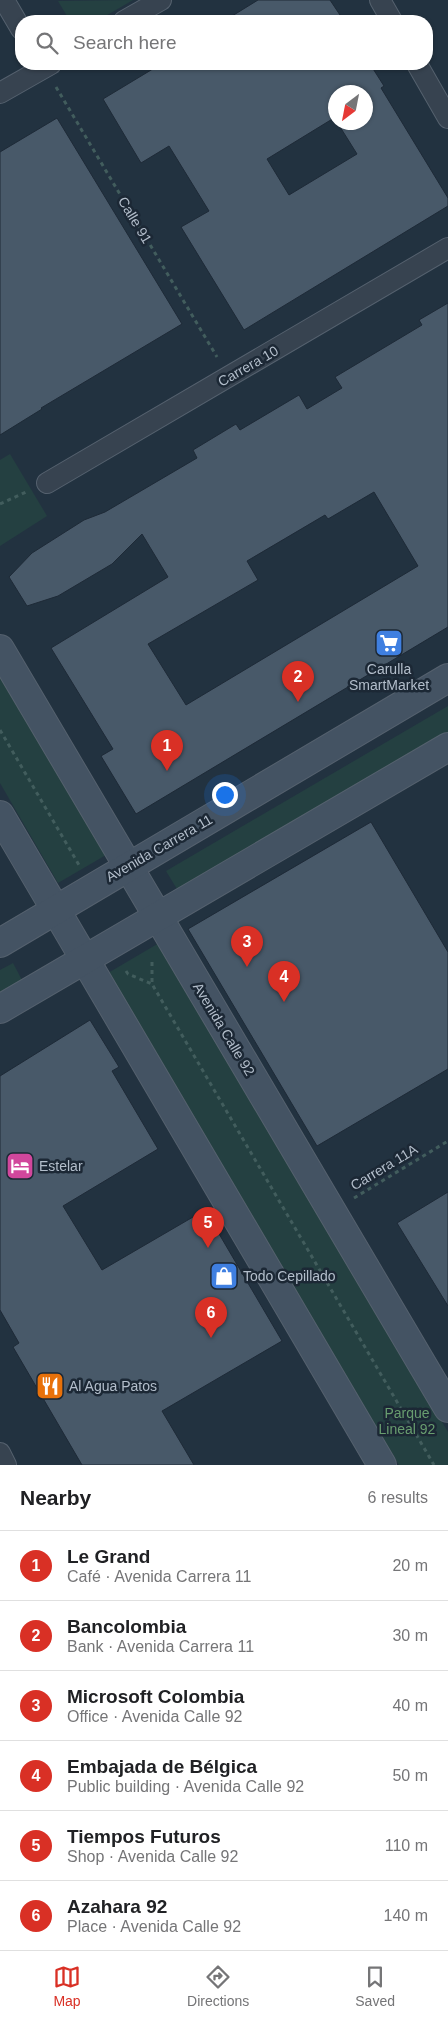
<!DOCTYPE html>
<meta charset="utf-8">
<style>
body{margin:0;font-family:Helvetica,sans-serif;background:#f6f6f6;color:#202124}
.compass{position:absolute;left:328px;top:85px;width:45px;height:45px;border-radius:50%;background:#fff;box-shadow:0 1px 4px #0004;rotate:212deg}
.you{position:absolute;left:224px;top:794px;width:18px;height:18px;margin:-12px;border:4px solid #fff;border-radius:50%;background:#1a73e8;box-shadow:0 0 0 8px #1a73e833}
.badge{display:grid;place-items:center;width:32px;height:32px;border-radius:50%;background:#d93025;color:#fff;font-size:16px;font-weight:700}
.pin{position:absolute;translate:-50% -41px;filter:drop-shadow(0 1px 2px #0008)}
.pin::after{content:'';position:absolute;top:26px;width:18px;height:15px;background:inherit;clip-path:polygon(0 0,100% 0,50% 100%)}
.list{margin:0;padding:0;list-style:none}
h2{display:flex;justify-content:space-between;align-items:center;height:65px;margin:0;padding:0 20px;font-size:21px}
h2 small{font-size:16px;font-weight:400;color:#757577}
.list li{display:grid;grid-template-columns:32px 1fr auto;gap:15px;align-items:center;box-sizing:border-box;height:70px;padding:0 20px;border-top:1px solid #e0e0e0}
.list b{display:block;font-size:19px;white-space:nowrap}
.list p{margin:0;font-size:16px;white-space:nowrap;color:#757577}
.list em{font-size:16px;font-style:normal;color:#757577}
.icon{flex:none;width:28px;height:28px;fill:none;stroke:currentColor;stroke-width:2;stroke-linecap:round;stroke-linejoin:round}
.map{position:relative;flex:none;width:448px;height:1465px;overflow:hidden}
.search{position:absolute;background:#fff;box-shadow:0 1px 4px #0004;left:15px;right:15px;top:15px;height:55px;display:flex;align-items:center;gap:12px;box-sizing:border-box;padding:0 18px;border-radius:20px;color:#757577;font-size:19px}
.sheet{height:485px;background:#fff}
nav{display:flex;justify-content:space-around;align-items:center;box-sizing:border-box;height:70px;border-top:1px solid #e0e0e0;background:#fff;font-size:14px;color:#757577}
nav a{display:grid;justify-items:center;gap:2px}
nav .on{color:#d93025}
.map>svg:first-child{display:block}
.green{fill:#244041}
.building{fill:#485969;stroke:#1e2a37;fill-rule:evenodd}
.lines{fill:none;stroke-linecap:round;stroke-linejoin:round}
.street-casing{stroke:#55616e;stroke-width:22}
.secondary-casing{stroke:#55616e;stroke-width:30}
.path{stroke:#425d5d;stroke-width:3;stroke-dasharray:4 4;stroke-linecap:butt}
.street{stroke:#374350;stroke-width:20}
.secondary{stroke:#445363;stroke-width:28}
.labels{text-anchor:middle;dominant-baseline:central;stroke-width:5;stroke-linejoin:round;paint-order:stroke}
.street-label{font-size:14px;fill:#b3becb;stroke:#1c2835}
.poi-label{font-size:14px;fill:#b3becb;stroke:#1c2835;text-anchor:start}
.park-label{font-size:14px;fill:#689d6f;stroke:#1c2835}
</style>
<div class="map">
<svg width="448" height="1465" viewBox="0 0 448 1465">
<rect width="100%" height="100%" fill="#223240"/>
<g class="green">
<polygon points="133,0 97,21 70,21 58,1"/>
<polygon points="10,454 47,516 0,546 0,460"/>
<polygon points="0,673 106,855 58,883 0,783"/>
<polygon points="448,706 448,745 180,894 166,871"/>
<polygon points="159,943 448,1432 448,1465 399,1465 108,973"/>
<polygon points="13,963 23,982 0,995 0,970"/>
</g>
<g class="building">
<polygon points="258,0 330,0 344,21 224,21"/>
<path d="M 161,64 L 370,64 L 384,86 L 381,88 L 448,198 L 448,206 L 244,330 L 181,227 L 209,211 L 169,146 L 141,163 L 103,99 ZM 336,92 L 366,92 L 366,122 L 337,122 L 357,154 L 289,195 L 267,159 L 334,118 L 336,120 Z"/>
<polygon points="57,118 182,324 41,408 42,409 0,435 0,152"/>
<path d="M 448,303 L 448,627 L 136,814 L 101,756 L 113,749 L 51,648 L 168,577 L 142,534 L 112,564 L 58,596 L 27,606 L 9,577 L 32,553 L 84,520 L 105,512 L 197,458 L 193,450 L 236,424 L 240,430 L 299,395 L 307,409 L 342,388 L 335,377 L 422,325 L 419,320 ZM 374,492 L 418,566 L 186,705 L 148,644 L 258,580 L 247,561 L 325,515 L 328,519 Z"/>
<polygon points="371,822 448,952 448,1069 317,1146 188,929"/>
<polygon points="90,1020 119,1067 112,1071 158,1149 63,1206 102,1270 205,1210 282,1341 162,1411 194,1465 82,1465 13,1347 19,1343 0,1310 0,1076"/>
<polygon points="448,1192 448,1306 397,1223"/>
</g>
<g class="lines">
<defs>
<g id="street">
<polyline points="4,0 21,29"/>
<polyline points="380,0 392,21"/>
<polyline points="124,21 161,0"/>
<polyline points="417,64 448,118"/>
<polyline points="0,93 51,64"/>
<polyline points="47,483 448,248"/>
<polyline points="0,1453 6,1465"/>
</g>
<g id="secondary">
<polyline points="0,649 448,1408"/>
<polyline points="0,815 382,1465"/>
<polyline points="0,943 448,678"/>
<polyline points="0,1009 448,747"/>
</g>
</defs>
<use href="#street" class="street-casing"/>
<use href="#secondary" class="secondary-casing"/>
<g class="path">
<polyline points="56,87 217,357"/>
<polyline points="0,504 26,492"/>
<polyline points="0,730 79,865"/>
<polyline points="152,962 152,984 434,1465"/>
<polyline points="126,971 128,974 152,984"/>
<polyline points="354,1198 448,1141"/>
</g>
<use href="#street" class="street"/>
<use href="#secondary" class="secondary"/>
</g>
<defs>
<symbol id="supermarket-square" viewBox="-11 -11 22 22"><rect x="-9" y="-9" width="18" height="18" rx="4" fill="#3f7fe0" stroke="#1c2835"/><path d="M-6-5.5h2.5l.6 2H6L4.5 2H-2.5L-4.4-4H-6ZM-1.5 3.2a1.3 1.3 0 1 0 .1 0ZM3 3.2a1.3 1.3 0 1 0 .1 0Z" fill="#fff"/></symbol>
<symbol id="hotel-square" viewBox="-11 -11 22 22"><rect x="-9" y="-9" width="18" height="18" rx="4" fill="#d1479c" stroke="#1c2835"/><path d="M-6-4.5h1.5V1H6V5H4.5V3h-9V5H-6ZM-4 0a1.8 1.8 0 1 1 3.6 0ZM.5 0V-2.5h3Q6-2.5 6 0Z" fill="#fff"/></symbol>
<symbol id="shop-square" viewBox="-11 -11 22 22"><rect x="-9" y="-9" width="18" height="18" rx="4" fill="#3f7fe0" stroke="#1c2835"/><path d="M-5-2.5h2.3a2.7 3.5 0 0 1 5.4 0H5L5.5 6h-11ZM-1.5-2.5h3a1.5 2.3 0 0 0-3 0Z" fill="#fff"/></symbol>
<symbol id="restaurant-square" viewBox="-11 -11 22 22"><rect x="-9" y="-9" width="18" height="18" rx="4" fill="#e8710a" stroke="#1c2835"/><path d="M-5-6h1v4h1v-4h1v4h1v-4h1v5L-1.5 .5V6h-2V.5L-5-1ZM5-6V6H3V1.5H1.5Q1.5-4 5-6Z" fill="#fff"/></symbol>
</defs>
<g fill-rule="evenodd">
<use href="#supermarket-square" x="373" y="627" width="32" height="32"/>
<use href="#hotel-square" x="4" y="1150" width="32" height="32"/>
<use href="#shop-square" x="208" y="1260" width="32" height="32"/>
<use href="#restaurant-square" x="34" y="1370" width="32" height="32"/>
</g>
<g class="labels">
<g class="street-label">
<text transform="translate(135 220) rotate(59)">Calle 91</text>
<text transform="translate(248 366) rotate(-30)">Carrera 10</text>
<text transform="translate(159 848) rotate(-30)">Avenida Carrera 11</text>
<text transform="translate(224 1029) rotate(59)">Avenida Calle 92</text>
<text transform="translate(384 1167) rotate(-31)">Carrera 11A</text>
</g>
<g class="poi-label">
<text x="389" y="669" text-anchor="middle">Carulla<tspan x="389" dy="16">SmartMarket</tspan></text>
<text x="39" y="1166">Estelar</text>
<text x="243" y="1276">Todo Cepillado</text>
<text x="69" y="1386">Al Agua Patos</text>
</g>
<g class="park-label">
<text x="407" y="1413">Parque<tspan x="407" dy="16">Lineal 92</tspan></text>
</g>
</g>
</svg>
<svg class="compass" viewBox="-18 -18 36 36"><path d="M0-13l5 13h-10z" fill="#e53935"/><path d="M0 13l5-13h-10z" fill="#757577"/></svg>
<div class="you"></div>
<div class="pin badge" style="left:167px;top:771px">1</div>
<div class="pin badge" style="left:298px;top:702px">2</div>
<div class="pin badge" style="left:247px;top:967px">3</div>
<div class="pin badge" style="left:284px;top:1002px">4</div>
<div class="pin badge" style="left:208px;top:1248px">5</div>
<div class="pin badge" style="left:211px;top:1338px">6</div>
<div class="search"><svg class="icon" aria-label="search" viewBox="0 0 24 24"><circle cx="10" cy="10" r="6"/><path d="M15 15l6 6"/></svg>Search here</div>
</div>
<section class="sheet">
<h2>Nearby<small>6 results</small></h2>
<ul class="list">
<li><span class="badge">1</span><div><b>Le Grand</b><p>Café · Avenida Carrera 11</p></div><em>20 m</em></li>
<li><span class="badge">2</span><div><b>Bancolombia</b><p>Bank · Avenida Carrera 11</p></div><em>30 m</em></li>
<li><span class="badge">3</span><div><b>Microsoft Colombia</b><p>Office · Avenida Calle 92</p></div><em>40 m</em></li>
<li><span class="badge">4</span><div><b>Embajada de Bélgica</b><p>Public building · Avenida Calle 92</p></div><em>50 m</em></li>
<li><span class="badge">5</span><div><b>Tiempos Futuros</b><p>Shop · Avenida Calle 92</p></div><em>110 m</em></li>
<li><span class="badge">6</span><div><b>Azahara 92</b><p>Place · Avenida Calle 92</p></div><em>140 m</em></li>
</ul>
</section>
<nav>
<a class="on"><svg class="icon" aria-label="map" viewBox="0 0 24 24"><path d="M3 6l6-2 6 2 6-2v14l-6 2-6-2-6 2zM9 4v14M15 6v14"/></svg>Map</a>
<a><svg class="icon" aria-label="directions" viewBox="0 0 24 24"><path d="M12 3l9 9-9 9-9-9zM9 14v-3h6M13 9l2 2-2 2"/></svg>Directions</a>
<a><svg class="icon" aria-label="saved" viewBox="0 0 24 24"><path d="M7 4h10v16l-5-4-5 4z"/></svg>Saved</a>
</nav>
